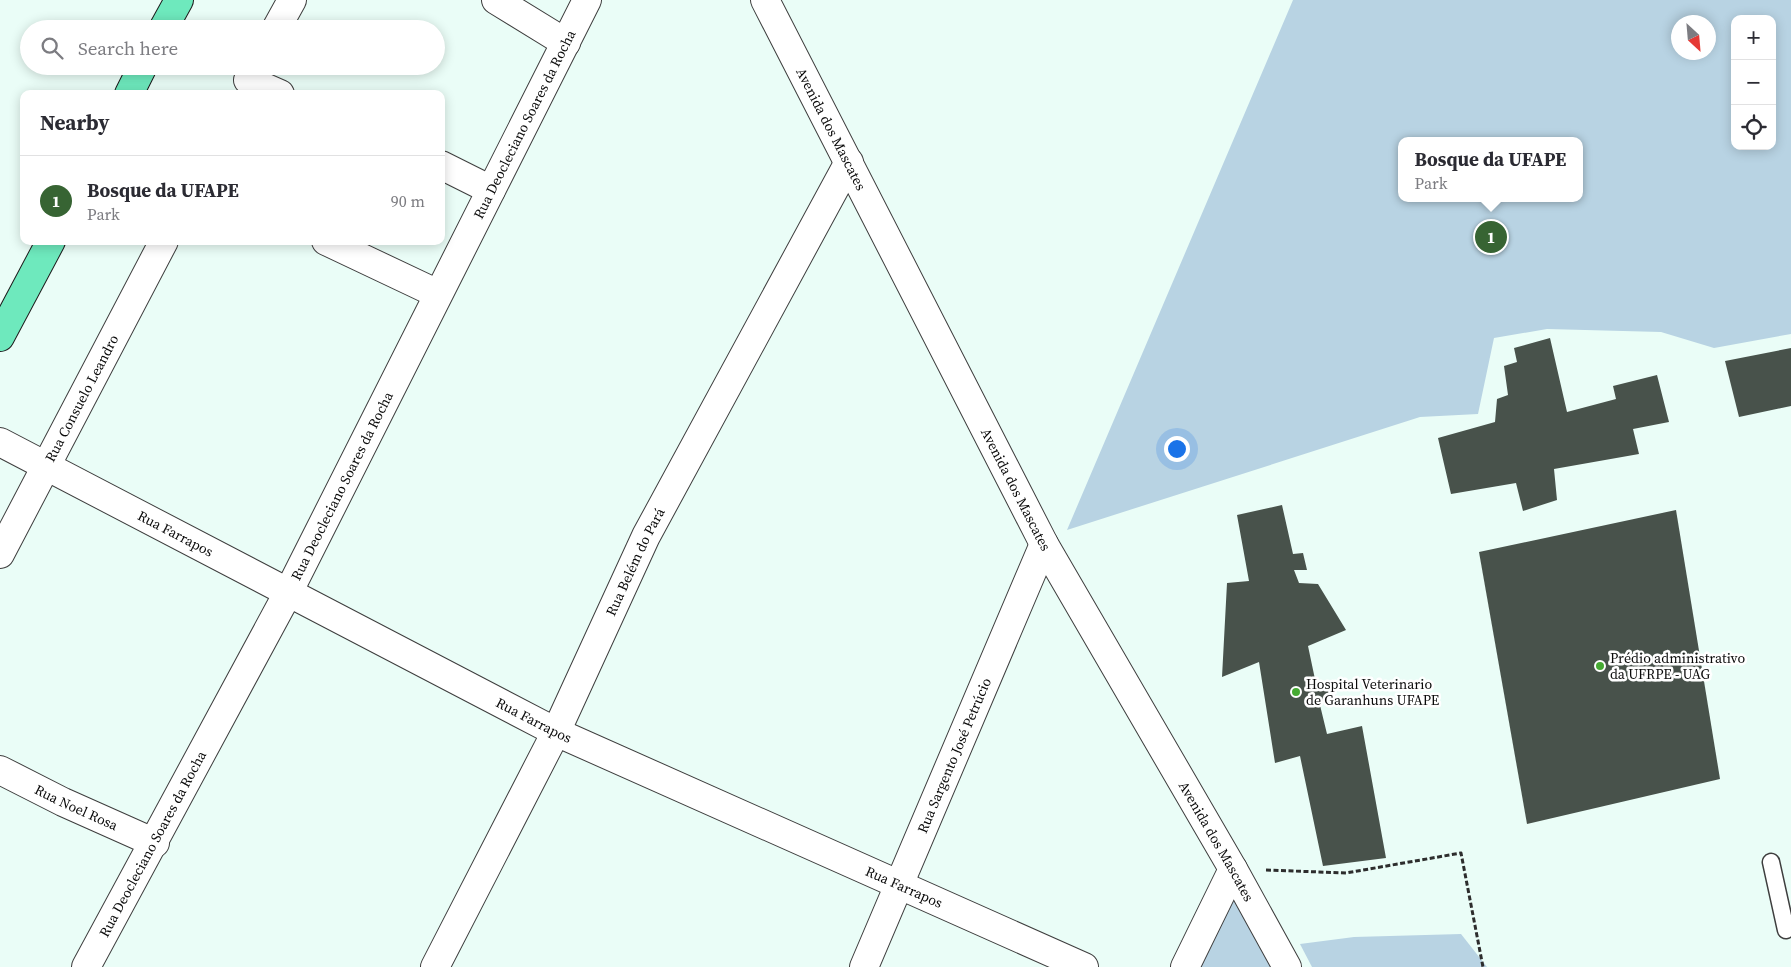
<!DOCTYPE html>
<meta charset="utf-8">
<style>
body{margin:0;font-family:"Source Serif 4",serif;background:#f2f2f3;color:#2b2b33}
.controls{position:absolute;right:15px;top:15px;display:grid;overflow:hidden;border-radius:10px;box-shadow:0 2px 12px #0003}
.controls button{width:45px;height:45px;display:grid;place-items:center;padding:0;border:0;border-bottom:1px solid #e1e1e2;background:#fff;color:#2b2b33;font:25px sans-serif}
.compass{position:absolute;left:1671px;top:15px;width:45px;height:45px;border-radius:50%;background:#fff;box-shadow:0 2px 12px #0003;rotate:154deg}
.you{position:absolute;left:1176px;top:448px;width:18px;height:18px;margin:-12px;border:4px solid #fff;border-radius:50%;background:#1a73e8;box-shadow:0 0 0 8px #1a73e833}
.badge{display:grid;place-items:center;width:32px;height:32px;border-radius:50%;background:#376433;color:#fff;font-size:16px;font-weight:700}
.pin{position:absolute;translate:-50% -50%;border:2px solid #fff;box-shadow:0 1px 5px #0006}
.popup{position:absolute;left:1398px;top:137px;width:185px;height:65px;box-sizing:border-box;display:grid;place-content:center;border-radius:10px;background:#fff;filter:drop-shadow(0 1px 4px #0005);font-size:16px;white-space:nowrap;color:#7c7c81}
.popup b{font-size:19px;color:#2b2b33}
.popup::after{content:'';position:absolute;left:50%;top:100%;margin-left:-10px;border:10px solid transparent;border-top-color:#fff}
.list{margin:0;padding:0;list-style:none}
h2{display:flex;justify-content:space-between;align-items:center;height:65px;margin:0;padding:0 20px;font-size:21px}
h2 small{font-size:16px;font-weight:400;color:#7c7c81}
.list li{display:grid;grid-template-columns:32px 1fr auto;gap:15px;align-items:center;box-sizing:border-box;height:90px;padding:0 20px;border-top:1px solid #e1e1e2}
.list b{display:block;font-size:19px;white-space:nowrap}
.list p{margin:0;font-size:16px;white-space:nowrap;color:#7c7c81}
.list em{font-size:16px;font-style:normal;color:#7c7c81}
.icon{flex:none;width:28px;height:28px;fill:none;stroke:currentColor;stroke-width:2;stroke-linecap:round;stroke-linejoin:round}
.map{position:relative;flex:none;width:1791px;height:967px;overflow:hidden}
.search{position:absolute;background:#fff;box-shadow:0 2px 12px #0003;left:20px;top:20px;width:425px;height:55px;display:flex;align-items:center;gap:12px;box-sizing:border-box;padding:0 18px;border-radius:28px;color:#7c7c81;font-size:19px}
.panel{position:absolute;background:#fff;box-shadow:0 2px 12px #0003;left:20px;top:90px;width:425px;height:155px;border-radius:10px}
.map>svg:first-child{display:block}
.green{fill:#b8d3e3;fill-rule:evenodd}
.building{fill:#48524b}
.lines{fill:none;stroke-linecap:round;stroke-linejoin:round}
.service-casing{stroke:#3e3e3e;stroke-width:19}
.minor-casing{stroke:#3e3e3e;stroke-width:30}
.primary-casing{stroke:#1c1c1c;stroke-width:30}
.path{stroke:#2d2d2d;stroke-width:3;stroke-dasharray:5 2.5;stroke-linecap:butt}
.service{stroke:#fff;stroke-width:16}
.minor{stroke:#fff;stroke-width:28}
.primary{stroke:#6ee9bd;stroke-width:28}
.poi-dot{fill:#46aa33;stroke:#fff;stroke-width:2}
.labels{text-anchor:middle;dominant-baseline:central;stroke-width:5;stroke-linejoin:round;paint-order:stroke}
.street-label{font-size:14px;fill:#0b0b0b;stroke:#fff}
.poi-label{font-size:14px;fill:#0b0b0b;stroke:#fff;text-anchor:start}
</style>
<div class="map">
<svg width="1791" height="967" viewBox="0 0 1791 967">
<rect width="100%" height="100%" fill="#eafdf7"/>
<g class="green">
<path d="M 1293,0 L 1791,0 L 1791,334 L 1714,348 L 1661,332 L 1547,329 L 1494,338 L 1478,414 L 1420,417 L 1067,530 ZM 1735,19 L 1772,19 L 1772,146 L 1735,146 ZM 1678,22 L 1708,22 L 1708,52 L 1678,52 ZM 1402,141 L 1580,141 L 1580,198 L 1402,198 Z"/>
<polygon points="1236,879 1282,967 1195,967"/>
<polygon points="1461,934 1487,967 1312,967 1300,944 1354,937"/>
</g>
<g class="building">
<polygon points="1550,338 1567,412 1616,399 1613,386 1657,375 1669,422 1633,429 1639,454 1554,469 1557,500 1523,511 1516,483 1451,494 1438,438 1495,422 1497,399 1508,395 1504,366 1517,362 1514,348"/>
<polygon points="1791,348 1791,406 1739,417 1725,361"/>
<polygon points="1282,505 1293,554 1303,553 1307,570 1294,570 1299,583 1318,584 1346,630 1308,646 1316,684 1328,683 1331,701 1319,701 1327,734 1362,726 1386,858 1323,866 1300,756 1275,763 1259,662 1222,677 1227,583 1249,581 1237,515"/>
<polygon points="1676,510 1720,779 1527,824 1479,552"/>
</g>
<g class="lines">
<defs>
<polyline id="service" points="1771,862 1786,930"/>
<g id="minor">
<polyline points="496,0 566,43"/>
<path id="s1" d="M 765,0 L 1044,544 L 1233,869 L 1287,967"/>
<polyline points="276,29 292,0"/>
<polyline points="248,80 280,94"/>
<polyline points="441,165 491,190"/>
<polyline points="326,241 438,294"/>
<path id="s2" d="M 0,442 L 556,732 L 1084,967"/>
<path id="s3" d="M 0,554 L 164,241"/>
<path id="s4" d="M 0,770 L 63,802 L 155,843"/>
<path id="s5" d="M 86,967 L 289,591 L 587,0"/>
<path id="s6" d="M 435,967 L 556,732 L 646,536 L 849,162"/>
<path id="s7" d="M 864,967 L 1044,544"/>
<polyline points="1185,967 1233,869"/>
</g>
<g id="primary">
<polyline points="163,29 179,0"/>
<polyline points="129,94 143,66"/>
<polyline points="0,337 51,241"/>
</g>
</defs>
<use href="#service" class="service-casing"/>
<use href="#minor" class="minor-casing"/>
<use href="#primary" class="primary-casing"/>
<polyline class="path" points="1266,870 1346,873 1461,853 1483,967"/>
<use href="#service" class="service"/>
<use href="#minor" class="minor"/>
<use href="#primary" class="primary"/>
</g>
<g class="poi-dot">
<circle cx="1600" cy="666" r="5"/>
<circle cx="1296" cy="692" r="5"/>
</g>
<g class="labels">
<g class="street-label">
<text stroke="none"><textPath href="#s5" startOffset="950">Rua Deocleciano Soares da Rocha</textPath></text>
<text stroke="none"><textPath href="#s1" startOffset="145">Avenida dos Mascates</textPath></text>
<text stroke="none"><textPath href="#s3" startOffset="176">Rua Consuelo Leandro</textPath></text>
<text stroke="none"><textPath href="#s5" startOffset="545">Rua Deocleciano Soares da Rocha</textPath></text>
<text stroke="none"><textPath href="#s1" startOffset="550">Avenida dos Mascates</textPath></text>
<text stroke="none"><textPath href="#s2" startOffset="198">Rua Farrapos</textPath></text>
<text stroke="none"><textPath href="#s6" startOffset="452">Rua Belém do Pará</textPath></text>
<text stroke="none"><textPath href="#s2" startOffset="602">Rua Farrapos</textPath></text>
<text stroke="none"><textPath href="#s7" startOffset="230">Rua Sargento José Petrúcio</textPath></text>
<text stroke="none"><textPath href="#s4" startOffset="85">Rua Noel Rosa</textPath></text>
<text stroke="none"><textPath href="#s1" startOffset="955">Avenida dos Mascates</textPath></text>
<text stroke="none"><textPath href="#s5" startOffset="140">Rua Deocleciano Soares da Rocha</textPath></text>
<text stroke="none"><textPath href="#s2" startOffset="1008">Rua Farrapos</textPath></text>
</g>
<g class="poi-label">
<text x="1610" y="658">Prédio administrativo<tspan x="1610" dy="16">da UFRPE - UAG</tspan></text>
<text x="1306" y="684">Hospital Veterinario<tspan x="1306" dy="16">de Garanhuns UFAPE</tspan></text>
</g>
</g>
</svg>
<div class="controls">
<button>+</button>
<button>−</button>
<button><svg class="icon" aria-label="locate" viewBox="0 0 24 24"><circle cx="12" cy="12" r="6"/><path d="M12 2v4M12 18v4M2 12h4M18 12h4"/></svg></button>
</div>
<svg class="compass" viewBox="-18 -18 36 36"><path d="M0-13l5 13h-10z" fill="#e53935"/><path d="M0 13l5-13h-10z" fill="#7c7c81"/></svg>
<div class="you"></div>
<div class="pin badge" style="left:1491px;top:237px">1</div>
<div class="popup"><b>Bosque da UFAPE</b>Park</div>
<div class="search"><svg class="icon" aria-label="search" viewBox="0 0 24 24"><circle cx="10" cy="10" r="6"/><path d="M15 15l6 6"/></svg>Search here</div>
<section class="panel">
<h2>Nearby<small></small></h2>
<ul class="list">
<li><span class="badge">1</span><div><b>Bosque da UFAPE</b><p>Park</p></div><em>90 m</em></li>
</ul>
</section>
</div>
